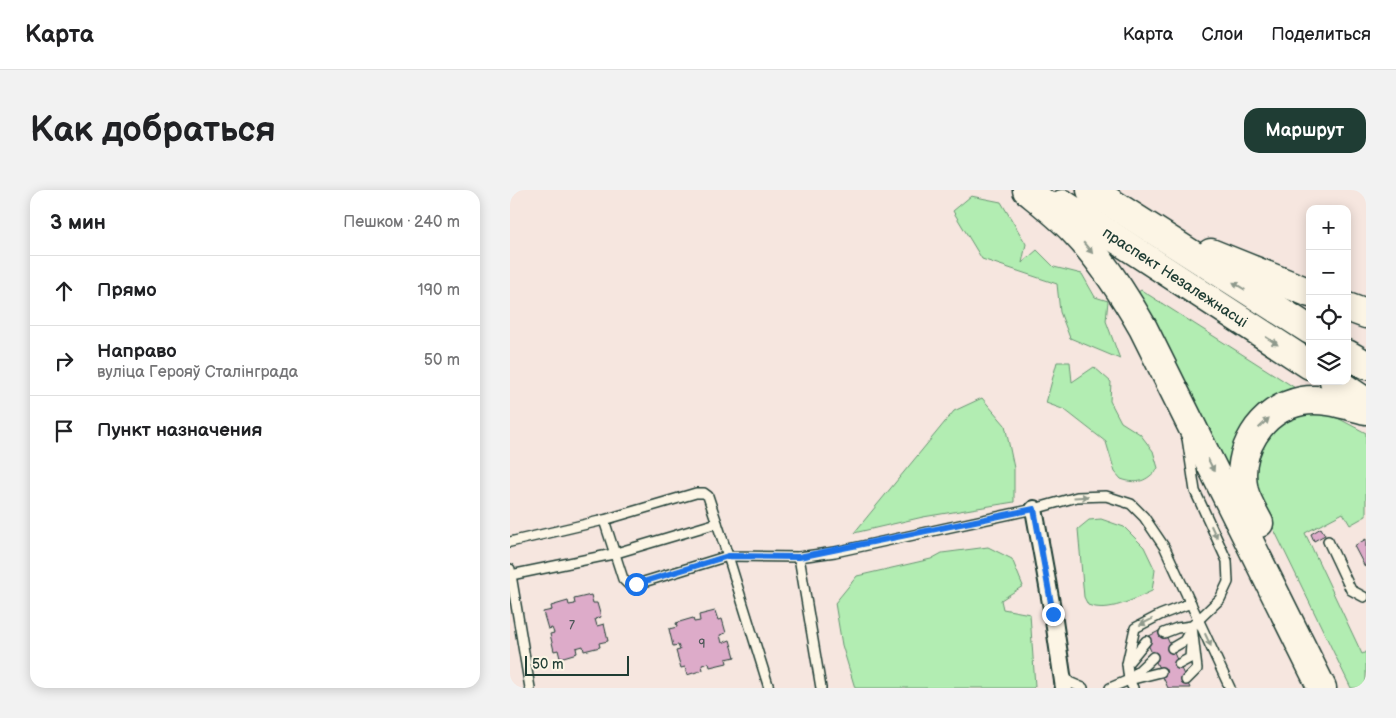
<!DOCTYPE html>
<html lang="ru">
<meta charset="utf-8">
<style>
body{margin:0;font-family:"Balsamiq Sans",sans-serif;background:#f2f2f2;color:#202124}
.controls{position:absolute;right:15px;top:15px;display:grid;overflow:hidden;border-radius:10px;box-shadow:0 2px 12px #0003}
.controls button{width:45px;height:45px;display:grid;place-items:center;padding:0;border:0;border-bottom:1px solid #e0e0e0;background:#fff;color:#202124;font:25px sans-serif}
.scale{position:absolute;left:15px;bottom:12px;width:104px;box-sizing:border-box;padding-left:5px;border:2px solid #1f3d34;border-top:0;font-size:14px;line-height:18px;white-space:nowrap;color:#1f3d34;-webkit-text-stroke:4px #fcf5e5;paint-order:stroke}
.stop{position:absolute;width:15px;height:15px;margin:-11px;border:4px solid #1a73e8;border-radius:50%;background:#fff}
.stop.end{background:#1a73e8;border-color:#fff;box-shadow:0 1px 5px #0008}
.list{margin:0;padding:0;list-style:none}
h2{display:flex;justify-content:space-between;align-items:center;height:65px;margin:0;padding:0 20px;font-size:21px}
h2 small{font-size:16px;font-weight:400;color:#757577}
.list li{display:grid;grid-template-columns:32px 1fr auto;gap:15px;align-items:center;box-sizing:border-box;height:70px;padding:0 20px;border-top:1px solid #e0e0e0}
.list b{display:block;font-size:19px;white-space:nowrap}
.list p{margin:0;font-size:16px;white-space:nowrap;color:#757577}
.list em{font-size:16px;font-style:normal;color:#757577}
.icon{flex:none;width:28px;height:28px;fill:none;stroke:currentColor;stroke-width:2;stroke-linecap:round;stroke-linejoin:round}
.map{position:relative;flex:none;width:856px;height:498px;overflow:hidden;border-radius:15px}
header{display:flex;align-items:center;gap:30px;box-sizing:border-box;height:70px;padding:0 25px;background:#fff;border-bottom:1px solid #e0e0e0}
header strong{font-size:24px}
nav{display:flex;gap:28px;margin-inline-start:auto;font-size:18px}
.intro{display:flex;align-items:center;justify-content:space-between;box-sizing:border-box;height:120px;padding:0 30px}
h1{margin:0;font-size:35px}
.button{padding:12px 22px;border-radius:15px;background:#1f3d34;color:#fff;font-size:18px;font-weight:700}
main{display:flex;gap:30px;padding:0 30px}
aside{flex:1;background:#fff;border-radius:15px;box-shadow:0 2px 12px #0003}
.map>svg:first-child{display:block}
.green{fill:#b2edb2;stroke:#689573}
.building{fill:#ddabc9;stroke:#1f3d34}
.lines{fill:none;stroke-linecap:round;stroke-linejoin:round}
.service-casing{stroke:#1f3d34;stroke-width:12}
.minor-casing{stroke:#1f3d34;stroke-width:20}
.trunk-casing{stroke:#1f3d34;stroke-width:31}
.service{stroke:#fcf5e5;stroke-width:9}
.minor{stroke:#fcf5e5;stroke-width:16}
.trunk{stroke:#fcf5e5;stroke-width:28}
.oneway{fill:#8e998c}
.route{stroke:#1a73e8;stroke-width:6}
.labels{text-anchor:middle;dominant-baseline:central;stroke-width:4;stroke-linejoin:round;paint-order:stroke}
.number-label{font-size:12px;fill:#4e5859}
.street-label{font-size:15px;fill:#1f3d34;stroke:#fcf5e5}
</style>
<header>
<strong>Карта</strong>
<nav><a>Карта</a><a>Слои</a><a>Поделиться</a></nav>
</header>
<div class="intro"><h1>Как добраться</h1><a class="button">Маршрут</a></div>
<main>
<aside>
<h2>3 мин<small>Пешком · 240 m</small></h2>
<ul class="list">
<li><svg class="icon" aria-label="ahead" viewBox="0 0 24 24"><path d="M12 20V5M6 11l6-6 6 6"/></svg><div><b>Прямо</b></div><em>190 m</em></li>
<li><svg class="icon" aria-label="right" viewBox="0 0 24 24"><path d="M7 20v-9h11M14 6l5 5-5 5"/></svg><div><b>Направо</b><p>вуліца Герояў Сталінграда</p></div><em>50 m</em></li>
<li><svg class="icon" aria-label="arrive" viewBox="0 0 24 24"><path d="M6 21V4h12l-3 4 3 4H6"/></svg><div><b>Пункт назначения</b></div></li>
</ul>
</aside>
<div class="map">
<svg width="856" height="498" viewBox="0 0 856 498">
<rect width="100%" height="100%" fill="#f6e6df"/>
<filter id="ink" filterUnits="userSpaceOnUse"><feTurbulence type="fractalNoise" baseFrequency=".02" numOctaves="2"/><feDisplacementMap in="SourceGraphic" scale="10" xChannelSelector="R" yChannelSelector="G"/><feConvolveMatrix kernelMatrix="1 2 1 2 8 2 1 2 1" color-interpolation-filters="sRGB"/></filter>
<g filter="url(#ink)">
<g class="green">
<polygon points="461,6 491,12 516,54 512,73 527,60 544,77 572,84 585,107 598,111 596,131 610,169 560,148 550,122 547,94 472,69 443,21"/>
<path d="M 631,100 L 790,201 C 776,205 759,208 747,219 C 732,233 731,283 728,305 L 627,103 Z"/>
<path d="M 547,172 L 560,172 L 562,192 L 584,177 L 601,192 L 600,211 L 611,232 L 630,244 L 643,261 L 648,278 C 637,291 628,295 611,289 L 605,282 L 596,252 L 555,220 L 536,213 Z"/>
<polygon points="472,208 495,235 504,278 504,312 413,327 344,343 444,221"/>
<polygon points="797,222 816,222 856,243 856,326 840,335 833,323 795,343 852,464 856,462 856,498 841,498 755,321 745,292 749,258 766,234"/>
<path d="M 591,329 L 614,337 L 634,357 L 645,380 L 642,401 C 622,410 599,423 578,415 L 574,407 L 568,339 L 579,330 Z"/>
<polygon points="478,357 502,369 513,396 491,410 493,419 520,424 525,496 523,498 345,498 332,455 325,413 347,386 421,369 432,363"/>
</g>
<g class="building">
<polygon points="811,338 815,345 804,351 801,344"/>
<polygon points="856,349 856,377 855,377 844,356"/>
<polygon points="81,405 83,413 87,413 91,427 85,429 87,436 94,434 98,451 89,453 90,457 74,461 73,456 66,458 67,463 50,468 48,460 44,461 40,444 44,443 42,438 38,439 33,422 42,420 41,416 58,411 59,415 65,414 64,409"/>
<polygon points="205,421 208,430 212,429 216,443 210,445 212,453 220,450 225,467 216,469 217,473 200,477 199,473 192,475 193,480 177,485 175,477 171,478 166,461 170,460 168,455 163,456 159,439 167,437 166,433 183,428 184,432 190,431 189,425"/>
<polygon points="653,439 680,498 658,498 635,448"/>
</g>
<g class="lines">
<defs>
<g id="service">
<polyline points="94,330 113,389 118,394 127,394 218,366 259,498"/>
<polyline points="818,351 841,400 854,407"/>
<polyline points="0,352 94,330 186,303 194,303 198,306 218,366 289,367 325,362 524,319 567,307 596,306 621,314 634,327 655,358 720,498"/>
<polyline points="289,367 311,498"/>
<polyline points="0,379 20,498"/>
<polyline points="1,385 103,364 207,333"/>
<polyline points="654,443 667,438 682,436 710,409 718,392 717,371 685,301 677,248"/>
<polyline points="662,458 674,451 682,437"/>
<polyline points="617,474 625,438 650,425 681,413"/>
<polyline points="669,474 680,468 681,454"/>
<polyline points="555,486 559,492 573,498"/>
<polyline points="621,488 643,467"/>
<polyline points="676,490 687,479 682,436"/>
<polyline points="600,498 619,490 651,482"/>
<polyline points="623,498 619,490 617,474 636,451"/>
</g>
<polyline id="minor" points="524,319 543,424 554,498"/>
<g id="trunk">
<path d="M 517,0 C 533,13 550,26 564,41 C 592,70 613,103 633,138 L 812,498"/>
<polyline points="581,0 800,140"/>
<path id="s1" d="M 553,14 L 800,175"/>
<polyline points="701,63 800,103"/>
<polyline points="837,117 856,124"/>
<polyline points="837,164 856,175"/>
<polyline points="824,191 856,212"/>
<path d="M 749,333 C 744,323 737,312 734,301 C 725,262 750,219 792,211 C 813,207 836,215 856,220"/>
</g>
</defs>
<use href="#service" class="service-casing"/>
<use href="#minor" class="minor-casing"/>
<use href="#trunk" class="trunk-casing"/>
<use href="#service" class="service"/>
<use href="#minor" class="minor"/>
<use href="#trunk" class="trunk"/>
</g>
<defs><path id="oneway-solid" d="M-6-.8H1V-3.2L6.5 0L1 3.2V.8H-6Z" transform="scale(1.25)"/></defs>
<g class="oneway">
<use href="#oneway-solid" transform="translate(578 58) rotate(50)"/>
<use href="#oneway-solid" transform="translate(729 96) rotate(-148)"/>
<use href="#oneway-solid" transform="translate(762 151) rotate(33)"/>
<use href="#oneway-solid" transform="translate(754 233) rotate(-44)"/>
<use href="#oneway-solid" transform="translate(701 275) rotate(63)"/>
<use href="#oneway-solid" transform="translate(571 307) rotate(-4)"/>
<use href="#oneway-solid" transform="translate(704 342) rotate(65)"/>
<use href="#oneway-solid" transform="translate(636 432) rotate(153)"/>
<use href="#oneway-solid" transform="translate(698 450) rotate(65)"/>
</g>
</g>
<g class="lines" filter="url(#ink)">
<polyline class="route" points="126,394 218,366 289,367 524,319 543,424"/>
</g>
<g class="labels">
<g class="number-label">
<text x="62" y="435">7</text>
<text x="192" y="454">9</text>
</g>
<g class="street-label">
<text stroke="none"><textPath href="#s1" startOffset="134">праспект Незалежнасці</textPath></text>
</g>
</g>
</svg>
<div class="controls">
<button>+</button>
<button>−</button>
<button><svg class="icon" aria-label="locate" viewBox="0 0 24 24"><circle cx="12" cy="12" r="6"/><path d="M12 2v4M12 18v4M2 12h4M18 12h4"/></svg></button>
<button><svg class="icon" aria-label="layers" viewBox="0 0 24 24"><path d="M12 4l9 5-9 5-9-5zM3 14l9 5 9-5"/></svg></button>
</div>
<div class="scale">50 m</div>
<div class="stop" style="left:126px;top:394px"></div>
<div class="stop end" style="left:543px;top:424px"></div>
</div>
</main>
